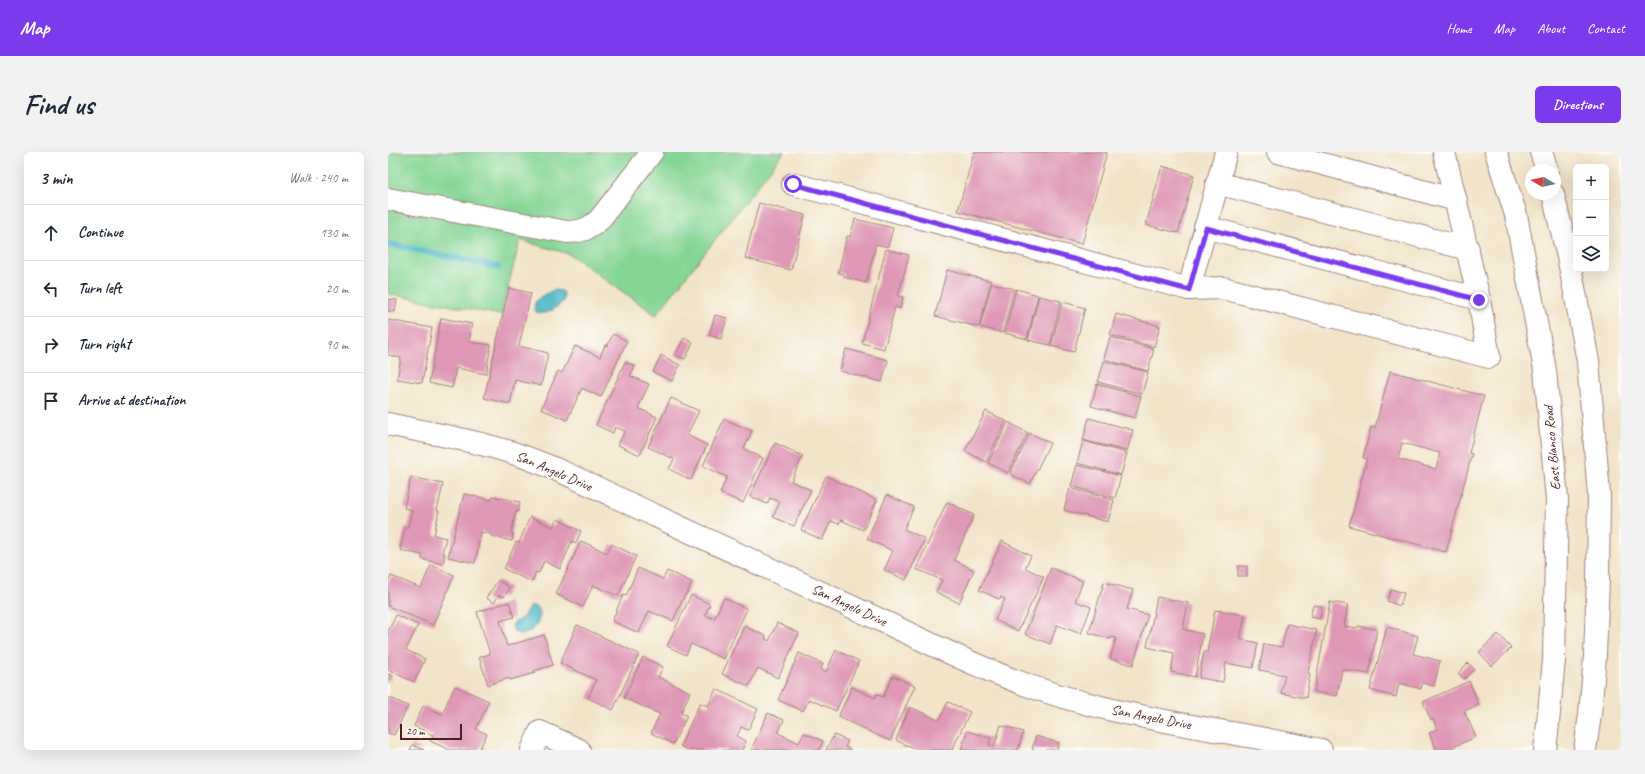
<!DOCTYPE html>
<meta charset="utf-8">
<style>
body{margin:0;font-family:Caveat,sans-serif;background:#f2f2f3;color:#1f2937}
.controls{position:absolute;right:12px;top:12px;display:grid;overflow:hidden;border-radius:6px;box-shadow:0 4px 16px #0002}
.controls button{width:36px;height:36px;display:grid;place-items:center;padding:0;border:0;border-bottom:1px solid #e0e1e3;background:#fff;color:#1f2937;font:20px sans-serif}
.compass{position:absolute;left:1137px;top:12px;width:36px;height:36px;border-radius:50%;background:#fff;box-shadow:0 4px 16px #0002;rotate:279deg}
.scale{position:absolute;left:12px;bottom:10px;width:62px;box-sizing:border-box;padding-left:4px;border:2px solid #4a1f2b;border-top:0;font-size:11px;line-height:14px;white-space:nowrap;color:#4a1f2b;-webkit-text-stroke:3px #fdfcf7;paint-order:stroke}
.stop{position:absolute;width:12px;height:12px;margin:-9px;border:3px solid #7c3aed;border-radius:50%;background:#fff}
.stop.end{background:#7c3aed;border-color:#fff;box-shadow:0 1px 4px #0008}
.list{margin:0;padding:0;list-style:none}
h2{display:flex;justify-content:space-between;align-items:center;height:52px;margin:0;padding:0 16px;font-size:17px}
h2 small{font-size:13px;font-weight:400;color:#747a83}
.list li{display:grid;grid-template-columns:26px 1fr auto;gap:12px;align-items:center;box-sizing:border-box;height:56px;padding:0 16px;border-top:1px solid #e0e1e3}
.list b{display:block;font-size:15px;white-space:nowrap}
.list em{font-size:13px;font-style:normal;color:#747a83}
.icon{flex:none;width:22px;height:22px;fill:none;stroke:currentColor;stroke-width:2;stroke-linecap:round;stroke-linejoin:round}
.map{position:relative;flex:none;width:1233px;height:598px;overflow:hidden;border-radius:6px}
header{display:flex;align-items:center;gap:24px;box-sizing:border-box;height:56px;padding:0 20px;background:#7c3aed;color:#fff}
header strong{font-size:19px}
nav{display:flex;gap:22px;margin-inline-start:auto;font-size:14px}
.intro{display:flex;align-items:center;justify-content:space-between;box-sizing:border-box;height:96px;padding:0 24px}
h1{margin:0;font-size:28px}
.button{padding:10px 18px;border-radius:6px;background:#7c3aed;color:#fff;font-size:14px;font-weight:700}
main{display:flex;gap:24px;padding:0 24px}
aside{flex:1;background:#fff;border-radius:6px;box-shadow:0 4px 16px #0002}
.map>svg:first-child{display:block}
.green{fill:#85d595;stroke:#687a60}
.water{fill:#4ab5c7;stroke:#4a6a79}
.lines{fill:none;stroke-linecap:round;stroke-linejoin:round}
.stream{stroke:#4ab5c7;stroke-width:6}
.building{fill:#de97b5;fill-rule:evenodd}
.minor-casing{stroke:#9e827a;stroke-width:24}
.highway-casing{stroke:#9e827a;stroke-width:24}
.minor{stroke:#fff;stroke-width:22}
.highway{stroke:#fff;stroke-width:22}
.route{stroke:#7c3aed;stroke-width:5}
.labels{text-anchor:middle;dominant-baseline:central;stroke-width:4;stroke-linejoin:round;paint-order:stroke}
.street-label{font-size:14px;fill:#4a1f2b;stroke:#fdfcf7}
</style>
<header>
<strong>Map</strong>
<nav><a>Home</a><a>Map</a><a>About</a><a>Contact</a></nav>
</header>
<div class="intro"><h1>Find us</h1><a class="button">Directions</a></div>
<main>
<aside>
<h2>3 min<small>Walk · 240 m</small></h2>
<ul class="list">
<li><svg class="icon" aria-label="ahead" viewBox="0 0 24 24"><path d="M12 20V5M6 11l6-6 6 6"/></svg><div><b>Continue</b></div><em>130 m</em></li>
<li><svg class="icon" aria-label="left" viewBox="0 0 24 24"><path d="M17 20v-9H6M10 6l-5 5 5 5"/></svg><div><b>Turn left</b></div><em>20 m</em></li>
<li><svg class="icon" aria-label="right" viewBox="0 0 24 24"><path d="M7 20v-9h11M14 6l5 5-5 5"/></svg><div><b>Turn right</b></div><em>90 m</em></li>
<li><svg class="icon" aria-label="arrive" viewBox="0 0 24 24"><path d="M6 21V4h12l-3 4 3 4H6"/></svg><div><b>Arrive at destination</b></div></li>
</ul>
</aside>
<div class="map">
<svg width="1233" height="598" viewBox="0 0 1233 598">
<rect width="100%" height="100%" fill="#fdfcf7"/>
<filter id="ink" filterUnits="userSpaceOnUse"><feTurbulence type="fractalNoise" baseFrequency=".025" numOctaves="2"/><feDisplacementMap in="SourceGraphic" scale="8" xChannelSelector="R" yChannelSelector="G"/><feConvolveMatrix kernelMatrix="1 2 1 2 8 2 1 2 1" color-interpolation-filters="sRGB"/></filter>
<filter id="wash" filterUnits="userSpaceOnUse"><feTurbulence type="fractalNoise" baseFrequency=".012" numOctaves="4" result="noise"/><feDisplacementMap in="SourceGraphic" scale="16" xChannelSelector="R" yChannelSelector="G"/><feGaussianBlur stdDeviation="0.9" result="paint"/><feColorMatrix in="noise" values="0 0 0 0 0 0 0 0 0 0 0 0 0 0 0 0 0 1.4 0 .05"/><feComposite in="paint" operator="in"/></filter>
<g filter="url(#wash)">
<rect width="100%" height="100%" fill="#f2e4c9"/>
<polygon class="green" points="0,0 396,0 268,163 181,102 132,88 113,163 0,142"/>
<g class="water">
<path d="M 165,138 L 174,139 L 176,142 L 175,150 C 168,156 156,166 147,159 C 143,147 156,143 165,138 Z"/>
<path d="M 143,454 C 164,454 144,492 126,480 L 124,473 C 127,469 131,468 135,465 C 138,461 138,457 143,454 Z"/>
</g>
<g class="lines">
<polyline class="stream" points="0,92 110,115"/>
</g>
<g id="blocks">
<g class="building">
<polygon points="586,0 719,0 694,92 570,59"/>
<polygon points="774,14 806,23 790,81 758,73"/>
<polygon points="371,51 417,63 403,118 357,106"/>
<polygon points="467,67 505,76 500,95 488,92 478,131 456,125 456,122 450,121 459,84 462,85"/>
<polygon points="498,97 521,103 510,144 515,145 512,157 507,155 496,197 474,191"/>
<polygon points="559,118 603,129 591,175 547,164"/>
<polygon points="604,131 626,137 615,181 592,175"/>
<polygon points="121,136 143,141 131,194 160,201 153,234 127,228 122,252 96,246"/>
<polygon points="628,137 650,143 639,187 617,181"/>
<polygon points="651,144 673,149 662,193 640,188"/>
<polygon points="0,147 9,148 7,160 0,159"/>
<polygon points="675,150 697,156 686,200 663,194"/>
<polygon points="728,162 772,174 766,195 722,183"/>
<polygon points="327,163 339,166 333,187 321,183"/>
<polygon points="53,166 84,172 81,190 103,193 98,222 68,216 64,236 41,231"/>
<polygon points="0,168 44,176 34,231 9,227 13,206 0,203"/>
<polygon points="225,182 239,189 213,245 194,236 179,268 153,257 170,219 174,221 187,194 212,205 217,193 219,194"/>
<polygon points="722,185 766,197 760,219 716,207"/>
<polygon points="296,186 305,191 297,207 287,203"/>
<polygon points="458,197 500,208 494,230 452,219"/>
<polygon points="273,203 292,213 284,229 265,220"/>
<polygon points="716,209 760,220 754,242 710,230"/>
<polygon points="237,210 247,214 242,224 261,232 250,256 269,265 252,303 230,293 237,279 227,275 225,281 208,273"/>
<path d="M 1002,219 L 1096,244 L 1081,301 L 1084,302 L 1058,400 L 961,374 L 979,307 L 975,306 L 983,275 L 987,276 ZM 1014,291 L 1052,301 L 1048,317 L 1010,307 Z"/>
<polygon points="709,232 753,244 747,266 703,254"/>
<polygon points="283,246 311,259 299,283 319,293 303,328 281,317 286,307 260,295"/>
<polygon points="598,259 618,269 598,310 577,299"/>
<polygon points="701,266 745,278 739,299 695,288"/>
<polygon points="336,267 364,279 356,297 375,306 355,351 332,341 339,325 315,314"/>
<polygon points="620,270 640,281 620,321 600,311"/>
<polygon points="642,281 662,291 642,332 622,322"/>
<polygon points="695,289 739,301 733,323 689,311"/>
<polygon points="387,291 415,304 403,329 423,338 406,374 385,365 392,350 382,346 379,352 362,344"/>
<polygon points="689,313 733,324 727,346 683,334"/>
<polygon points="438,324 489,348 475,378 453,368 451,372 443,369 434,388 413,378"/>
<polygon points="23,325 55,332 49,359 51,359 46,383 58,386 54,401 57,401 55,412 34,407 34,403 12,398 17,375 20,375 24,358 16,356"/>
<polygon points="682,336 726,348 720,370 676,358"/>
<polygon points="76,342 104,348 105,344 132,350 130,360 128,359 123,381 125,381 124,389 103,384 103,382 93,380 87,411 60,405"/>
<polygon points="499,343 526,355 516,377 537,387 518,428 496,418 505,399 479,387"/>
<polygon points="559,350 586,363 566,408 586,418 571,451 548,440 554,428 528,417"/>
<polygon points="142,365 165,375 169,367 193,379 188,391 184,389 172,417 156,409 151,421 148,420 144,430 116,417 128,390 131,391"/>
<polygon points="193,389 219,401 223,392 248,404 230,444 205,433 195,455 168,442"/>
<polygon points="614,389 643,404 637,416 656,425 630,479 607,468 617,447 613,445 611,447 591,438"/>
<polygon points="43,413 66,423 45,473 0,454 0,430 3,424 33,436"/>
<rect x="850" y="414" width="9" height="10"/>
<polygon points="250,416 275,427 279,419 304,430 298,443 297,442 285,469 261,459 251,481 224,469 235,443 238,444"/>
<polygon points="663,416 695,429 687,449 703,455 693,482 669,473 662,492 637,482"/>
<polygon points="110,428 122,436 116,445 111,443 106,451 98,446"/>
<polygon points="716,430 745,438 739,457 760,463 745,513 722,507 728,486 723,485 723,487 701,481"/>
<polygon points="1003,437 1016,441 1012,454 999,449"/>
<polygon points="303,443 322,452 317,463 326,467 336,446 359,457 336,507 303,492 298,503 279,494"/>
<polygon points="769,445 800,451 795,477 815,482 807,525 783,520 786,501 759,495"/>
<polygon points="121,450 126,465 112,469 119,494 156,483 165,513 146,519 147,521 122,528 121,526 100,533 91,505 102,502 89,460"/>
<polygon points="942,450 960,453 956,474 969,476 970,474 989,477 981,522 954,517 949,544 926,540"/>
<polygon points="925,453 934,454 932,467 922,465"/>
<polygon points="827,458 857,463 852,487 870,491 865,516 838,511 835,530 811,526 816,500 819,500"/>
<polygon points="8,463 30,473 18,498 37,507 26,530 0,518 0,480"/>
<polygon points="389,471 411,481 390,526 370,516 361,534 334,522 356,474 378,484 377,487 381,489"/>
<polygon points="899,472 929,478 920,521 922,522 918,546 893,541 897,523 871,518 876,492 894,495"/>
<polygon points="189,473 251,502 225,558 200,546 208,528 172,511"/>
<polygon points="999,475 1030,484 1025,502 1052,509 1046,534 1034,531 1033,537 1011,531 1008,545 982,538"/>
<polygon points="1110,482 1123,496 1104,514 1091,500"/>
<polygon points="448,498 471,509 448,559 421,547 415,559 390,548 411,501 435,512 433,518 438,520"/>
<polygon points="255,505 275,515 270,525 302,540 293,561 299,564 285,592 263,581 272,562 236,546"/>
<polygon points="1080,511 1086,517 1076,527 1070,521"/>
<polygon points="0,522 4,523 0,532"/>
<polygon points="505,524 527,534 502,589 450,565 464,535 487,546 488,542 495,545"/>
<polygon points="1081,529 1091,553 1076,559 1088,585 1058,598 1049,598 1041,581 1049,577 1045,567 1043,568 1035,550"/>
<polygon points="67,534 101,549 88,577 99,582 91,598 62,598 42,589 45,583 26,574 35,554 54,562"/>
<polygon points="328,537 370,557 360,578 353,575 349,584 358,589 354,598 300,598 292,594 312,551 320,554"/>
<polygon points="0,545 20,554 6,583 0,581"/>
<polygon points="560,550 582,560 564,598 528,598 508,588 522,555 551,568"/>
<polygon points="380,561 396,568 390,581 411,591 416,581 435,589 431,598 363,598"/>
<polygon points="613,573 635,580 630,598 573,598 579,579 603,586 601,593 606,595"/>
<polygon points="446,583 460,589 457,595 463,598 438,598"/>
<polygon points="648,584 671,591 669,598 644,598"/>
<polygon points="24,593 36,598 22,598"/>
</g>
</g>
</g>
<g filter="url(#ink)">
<use href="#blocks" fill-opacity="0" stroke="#9e827a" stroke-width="1"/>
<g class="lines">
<defs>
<g id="minor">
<polyline points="890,0 1068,48"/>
<polyline points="829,31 1080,97"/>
<polyline points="405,32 801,137 835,136 1101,205 1091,147 1056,0"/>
<path d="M 0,47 L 179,80 C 193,80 201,77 211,68 L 264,0"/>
<polyline points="817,75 1091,147"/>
<polyline points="801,137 838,0"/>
<path d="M 0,272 C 41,281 82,287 122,300 C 172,316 220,342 268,364 C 342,398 416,432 490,467 C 529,485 568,505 608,521 C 711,565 825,575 933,598"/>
<polyline points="144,598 152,580 191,598"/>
</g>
<g id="highway">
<polyline points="1108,0 1128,63 1157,218 1169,347 1166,508 1159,581 1157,598"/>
<polyline points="1153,0 1159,18"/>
<polyline points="1165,42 1181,109 1200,209 1211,343 1210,428 1207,504 1202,562 1197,598"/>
</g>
</defs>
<use href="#minor" class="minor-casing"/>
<use href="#highway" class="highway-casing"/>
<use href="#minor" class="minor"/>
<use href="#highway" class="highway"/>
</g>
</g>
<g class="lines" filter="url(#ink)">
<polyline class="route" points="405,32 801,138 818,76 1091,148"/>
</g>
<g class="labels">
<g class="street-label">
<text transform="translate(1164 296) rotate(-95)">East Blanco Road</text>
<text transform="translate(166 319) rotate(23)">San Angelo Drive</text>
<text transform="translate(461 453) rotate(25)">San Angelo Drive</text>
<text transform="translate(763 565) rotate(11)">San Angelo Drive</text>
</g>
</g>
</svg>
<div class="controls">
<button>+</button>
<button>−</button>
<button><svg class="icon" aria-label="layers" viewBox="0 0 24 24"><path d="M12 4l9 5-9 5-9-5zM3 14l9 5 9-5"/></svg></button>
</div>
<svg class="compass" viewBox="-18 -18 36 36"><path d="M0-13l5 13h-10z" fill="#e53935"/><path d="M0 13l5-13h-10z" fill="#747a83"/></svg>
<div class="scale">20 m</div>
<div class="stop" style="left:405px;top:32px"></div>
<div class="stop end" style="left:1091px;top:148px"></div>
</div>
</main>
